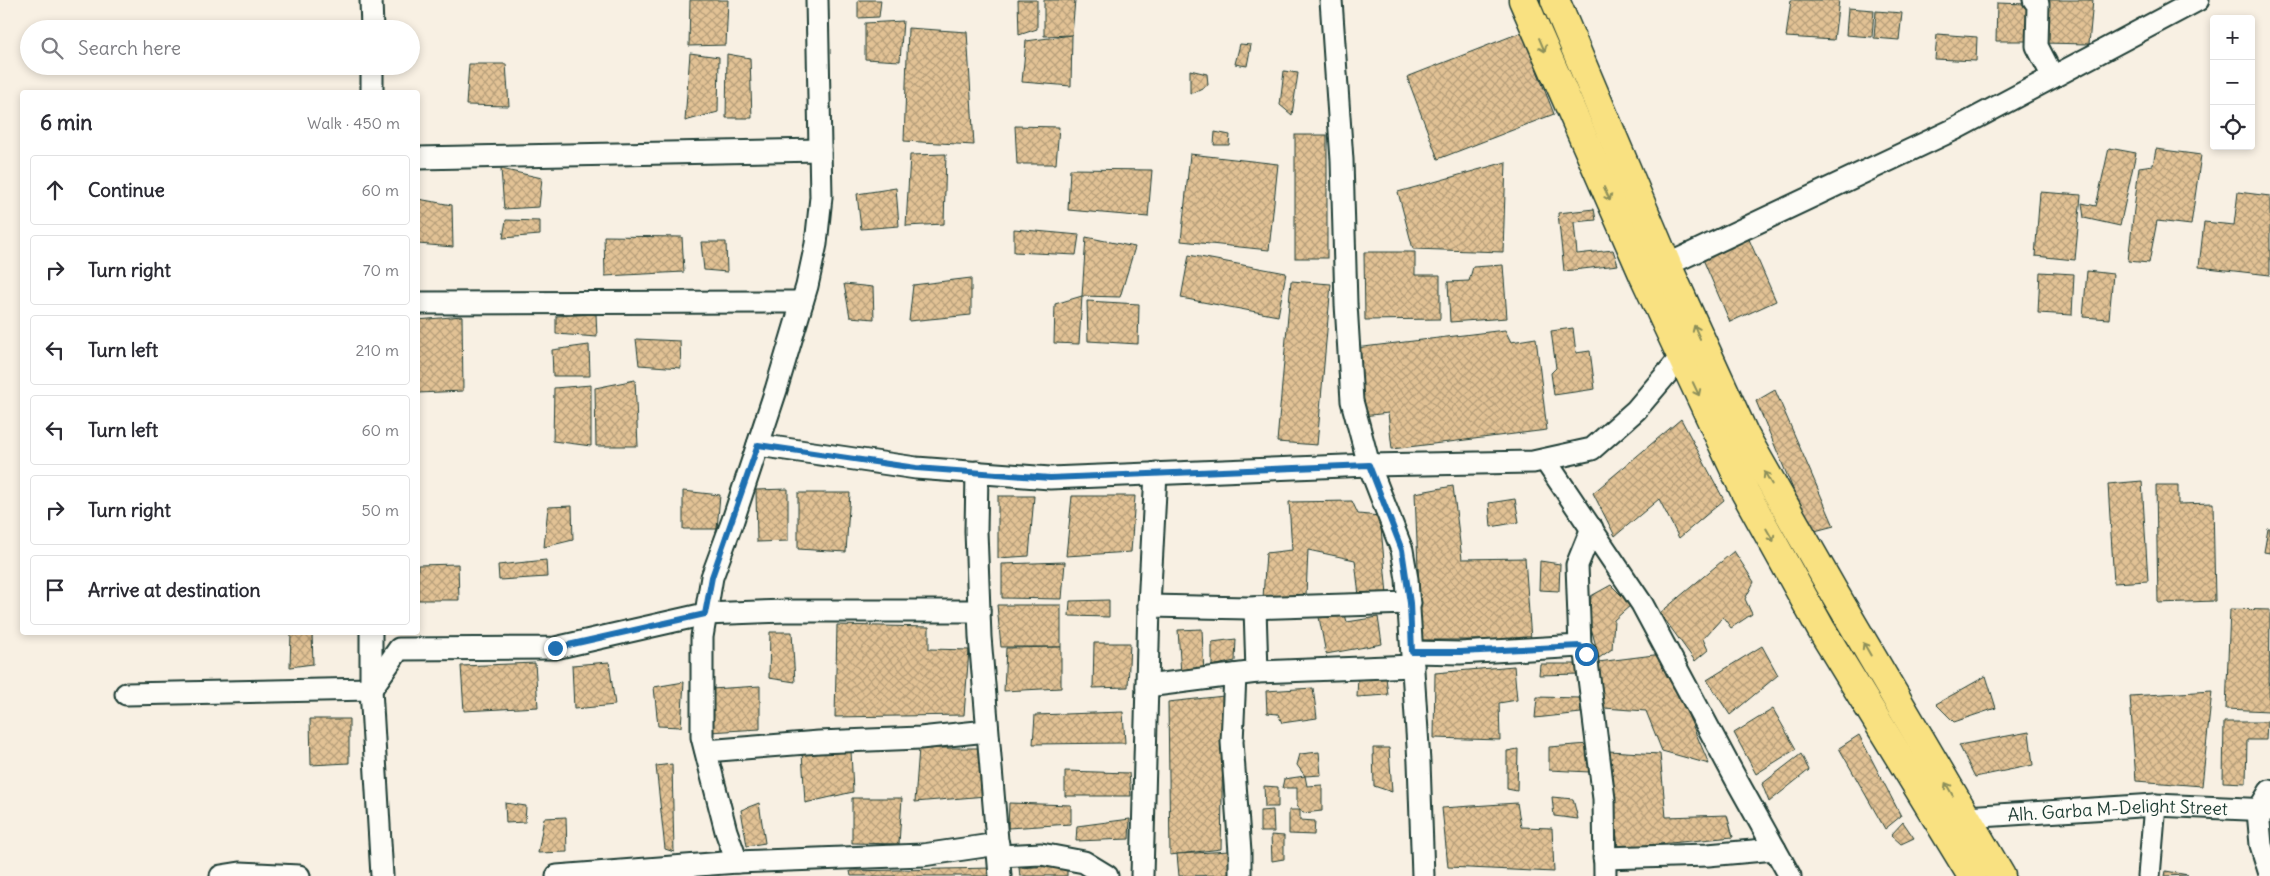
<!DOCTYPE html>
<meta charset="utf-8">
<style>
body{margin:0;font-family:Delius,sans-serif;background:#f2f2f3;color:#2b2b33}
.controls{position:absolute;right:15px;top:15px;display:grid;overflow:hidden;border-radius:5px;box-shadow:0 2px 8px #0003}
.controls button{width:45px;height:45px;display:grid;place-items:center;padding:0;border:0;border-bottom:1px solid #e1e1e2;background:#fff;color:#2b2b33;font:25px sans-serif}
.stop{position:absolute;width:15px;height:15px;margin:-11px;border:4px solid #1f6fb2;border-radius:50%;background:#fff}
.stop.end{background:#1f6fb2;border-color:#fff;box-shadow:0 1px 5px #0008}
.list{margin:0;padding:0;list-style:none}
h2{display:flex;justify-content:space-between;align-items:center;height:65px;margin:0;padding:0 20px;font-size:21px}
h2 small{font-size:16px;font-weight:400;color:#7c7c81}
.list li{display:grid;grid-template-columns:32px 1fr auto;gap:15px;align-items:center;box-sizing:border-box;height:70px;margin:0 10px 10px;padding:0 10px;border:1px solid #e1e1e2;border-radius:5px}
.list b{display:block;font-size:19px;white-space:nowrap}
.list em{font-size:16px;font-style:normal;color:#7c7c81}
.icon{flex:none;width:28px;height:28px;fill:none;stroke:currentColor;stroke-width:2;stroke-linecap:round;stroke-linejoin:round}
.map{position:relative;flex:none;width:2270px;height:876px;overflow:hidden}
.search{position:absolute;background:#fff;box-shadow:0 2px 8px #0003;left:20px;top:20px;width:400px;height:55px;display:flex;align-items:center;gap:12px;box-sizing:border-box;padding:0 18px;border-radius:28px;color:#7c7c81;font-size:19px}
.panel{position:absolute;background:#fff;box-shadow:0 2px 8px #0003;left:20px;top:90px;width:400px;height:545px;border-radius:5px}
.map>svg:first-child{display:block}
.building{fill:url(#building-cross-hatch);stroke:#1f3d34}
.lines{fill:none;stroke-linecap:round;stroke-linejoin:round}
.minor-casing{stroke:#1f3d34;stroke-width:25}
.major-casing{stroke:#1f3d34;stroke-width:31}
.minor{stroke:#fdfcf7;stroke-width:21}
.major{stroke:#f9e181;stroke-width:28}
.oneway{stroke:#8c8f5a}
.route{stroke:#1f6fb2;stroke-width:6}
.labels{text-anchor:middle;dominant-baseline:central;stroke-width:4.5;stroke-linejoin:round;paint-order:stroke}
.street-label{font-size:18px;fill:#1f3d34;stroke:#fdfcf7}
</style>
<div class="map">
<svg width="2270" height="876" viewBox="0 0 2270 876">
<defs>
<pattern id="building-cross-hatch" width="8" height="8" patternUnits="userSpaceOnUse" patternTransform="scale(1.25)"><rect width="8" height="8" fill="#e2c295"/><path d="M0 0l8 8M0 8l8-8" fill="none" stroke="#b79f7a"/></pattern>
</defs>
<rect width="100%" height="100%" fill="#f8f0e3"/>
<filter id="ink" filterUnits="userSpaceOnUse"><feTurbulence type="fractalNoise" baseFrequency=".02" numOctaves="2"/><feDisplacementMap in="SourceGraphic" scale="10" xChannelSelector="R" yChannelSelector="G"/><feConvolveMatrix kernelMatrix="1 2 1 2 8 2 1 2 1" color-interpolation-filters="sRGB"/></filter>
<g filter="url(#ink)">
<g class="building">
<polygon points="690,0 728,0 726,45 689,46"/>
<polygon points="858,0 881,0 879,17 858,18"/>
<polygon points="1018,0 1037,0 1037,29 1019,35"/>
<polygon points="1044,0 1075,0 1072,35 1044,36"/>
<polygon points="1791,0 1839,0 1834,40 1786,37"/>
<polygon points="2041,0 2093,0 2089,44 2042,43"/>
<polygon points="1997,3 2027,4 2026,41 1996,41"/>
<polygon points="1848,8 1874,10 1872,37 1846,35"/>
<polygon points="1876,11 1902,13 1899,40 1874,38"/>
<polygon points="903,21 900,61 865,59 865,23"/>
<polygon points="908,28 967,32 974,145 904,141"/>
<polygon points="1522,32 1554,114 1438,159 1407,77"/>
<polygon points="1937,34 1977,37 1976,61 1935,59"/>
<polygon points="1072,35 1071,86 1022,82 1026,41"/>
<polygon points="1240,44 1251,45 1247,66 1235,64"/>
<polygon points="690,53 719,57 718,112 685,121"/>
<polygon points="727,54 750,58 752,118 726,118"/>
<polygon points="469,64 506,64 509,106 466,105"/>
<polygon points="1190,70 1207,74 1208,85 1190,94"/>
<polygon points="1284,71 1298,73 1292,115 1280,105"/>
<polygon points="1015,126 1059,127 1056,164 1017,164"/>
<polygon points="1215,132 1230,135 1229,145 1214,145"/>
<rect x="1295" y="135" width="32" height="123"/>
<polygon points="2109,148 2136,153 2120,226 2084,218 2082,203 2096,206"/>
<polygon points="2156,149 2201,155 2191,225 2157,221 2149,263 2128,261 2139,167 2153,165"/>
<polygon points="946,154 944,224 906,226 910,155"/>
<polygon points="1190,154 1278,164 1269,250 1181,241"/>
<polygon points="1506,162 1503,252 1413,249 1398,192"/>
<polygon points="501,169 542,178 539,207 504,209"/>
<polygon points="1070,169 1152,170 1148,217 1068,210"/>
<polygon points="896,188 899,226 861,229 857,194"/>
<polygon points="2040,192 2081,195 2075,260 2035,256"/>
<polygon points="2238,192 2270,196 2270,275 2199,267 2204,222 2234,225"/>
<polygon points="418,199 452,205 453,247 418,244"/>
<polygon points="1594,209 1596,220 1574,222 1577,254 1613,250 1618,265 1564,271 1558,213"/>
<polygon points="506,220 540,221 540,235 503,238"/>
<polygon points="1014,229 1079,235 1076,255 1014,252"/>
<polygon points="604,236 682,237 684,272 605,276"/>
<polygon points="1086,237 1135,247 1120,297 1082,296"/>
<polygon points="1748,237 1776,301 1730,322 1702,257"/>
<polygon points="701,242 726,242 727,272 704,270"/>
<polygon points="1364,252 1415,252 1415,275 1440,275 1440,319 1365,320"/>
<polygon points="1189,255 1286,273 1278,316 1181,298"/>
<polygon points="1503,265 1507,318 1450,322 1448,282 1469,281 1473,267"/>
<polygon points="2087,271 2113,274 2109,319 2083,317"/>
<polygon points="2040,272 2074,274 2072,315 2038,313"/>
<polygon points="971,278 971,315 909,321 913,285"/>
<polygon points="1291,281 1331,284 1317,445 1277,442"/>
<polygon points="844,284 873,287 874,319 850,317"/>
<polygon points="1082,296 1079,344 1054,343 1055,304"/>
<polygon points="1087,301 1139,304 1138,344 1088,341"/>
<polygon points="596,314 597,337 556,334 556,316"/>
<polygon points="462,316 463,391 418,393 418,320"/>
<polygon points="1573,328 1576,353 1590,351 1595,389 1554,395 1551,373 1556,368 1551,331"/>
<polygon points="1505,330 1511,342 1536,338 1547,430 1392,449 1388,413 1363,416 1355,348"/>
<polygon points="636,339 680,341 681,368 639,365"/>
<polygon points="589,345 590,376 553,376 552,350"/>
<polygon points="635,380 638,446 596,446 595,388"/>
<polygon points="591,385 591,446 553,441 554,388"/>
<polygon points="1775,390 1834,526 1811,532 1756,401"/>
<polygon points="1681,419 1724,500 1679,538 1659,499 1615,536 1593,493"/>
<polygon points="2142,481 2148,581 2114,583 2108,484"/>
<polygon points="2156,485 2178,485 2178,504 2213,503 2215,601 2158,603"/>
<polygon points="1453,486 1462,559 1525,558 1531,640 1421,640 1415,493"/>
<polygon points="788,489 788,541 757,542 756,490"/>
<polygon points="683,491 720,495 717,529 683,529"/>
<polygon points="798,493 850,493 846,552 798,549"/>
<polygon points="998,496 1034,496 1029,556 998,558"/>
<polygon points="1072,496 1135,496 1131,552 1066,556"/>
<polygon points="1515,499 1519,522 1491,527 1489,503"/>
<polygon points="1352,501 1358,514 1380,516 1387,595 1359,596 1355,560 1308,550 1306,595 1263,598 1266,553 1292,550 1289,502"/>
<polygon points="572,506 573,540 544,547 548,507"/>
<polygon points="2268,529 2270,529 2270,553 2264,552"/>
<polygon points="1734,551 1754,582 1745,599 1752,614 1731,628 1723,617 1703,639 1708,650 1695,661 1660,613"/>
<polygon points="546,560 547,577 499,580 498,565"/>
<polygon points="1540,561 1560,564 1559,591 1539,590"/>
<polygon points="1065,562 1062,599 1002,598 1002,564"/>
<polygon points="458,564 459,600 418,600 418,565"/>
<polygon points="1611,585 1631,605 1614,620 1612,649 1599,658 1589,620 1591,596"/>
<polygon points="1109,600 1109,617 1069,616 1070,601"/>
<polygon points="997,605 1061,605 1061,647 1001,647"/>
<polygon points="1343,607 1347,622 1378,617 1382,644 1326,654 1318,612"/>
<polygon points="2230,609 2270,610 2269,711 2226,709"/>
<polygon points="837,625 929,627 929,649 969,650 964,715 835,717"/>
<polygon points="1202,629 1204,675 1181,674 1178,630"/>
<polygon points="770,632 792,632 795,682 769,678"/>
<polygon points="291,633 312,633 313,664 290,667"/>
<polygon points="1236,639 1235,661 1212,666 1212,642"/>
<polygon points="1094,643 1130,643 1128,687 1093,688"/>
<polygon points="1762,646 1778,675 1730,715 1707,680"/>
<polygon points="1061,647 1061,688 1004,691 1006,648"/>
<polygon points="1662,654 1709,764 1662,751 1646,711 1604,708 1598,662"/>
<polygon points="609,662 615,705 574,709 572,665"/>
<polygon points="535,663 538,707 464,711 461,666"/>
<polygon points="1540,664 1577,664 1581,674 1539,675"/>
<polygon points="1514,666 1517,700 1499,703 1500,740 1434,738 1435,673"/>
<polygon points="1358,675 1386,677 1388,695 1357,697"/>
<polygon points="1986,676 1996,708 1954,722 1936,704"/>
<polygon points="684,682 681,727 658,726 654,687"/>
<polygon points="760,686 760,729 709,732 711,689"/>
<polygon points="1313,688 1317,718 1282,723 1278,714 1267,713 1266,691"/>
<polygon points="2212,691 2202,786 2136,781 2130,696"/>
<polygon points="1224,696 1221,849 1170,855 1168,702"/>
<polygon points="1537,697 1580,698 1581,713 1535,718"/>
<polygon points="1773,709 1796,749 1756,774 1734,733"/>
<polygon points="1123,712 1125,743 1033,744 1035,715"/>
<polygon points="310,719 349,719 349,763 311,765"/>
<polygon points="2224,722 2267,722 2266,740 2247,740 2246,783 2223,782"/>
<polygon points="2029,732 2033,765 1975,777 1959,745"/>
<polygon points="1859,735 1901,816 1885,829 1839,748"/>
<polygon points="1589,744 1590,772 1549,770 1549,747"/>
<polygon points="919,748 985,748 986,796 915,802"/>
<polygon points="1373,748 1389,748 1392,792 1374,786"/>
<polygon points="1518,749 1517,791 1507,789 1507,751"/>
<polygon points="851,751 853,792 805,803 802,752"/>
<polygon points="1608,751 1660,754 1666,817 1727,815 1733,837 1618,848"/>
<polygon points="1319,752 1321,775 1305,776 1297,765 1300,754"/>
<polygon points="1801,754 1809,770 1769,802 1762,784"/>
<polygon points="672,764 674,852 665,849 656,766"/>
<polygon points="1065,771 1129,773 1131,796 1065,796"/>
<polygon points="1305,776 1307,786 1322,785 1322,811 1303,813 1297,806 1297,788 1282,788 1284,779"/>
<polygon points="1264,786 1278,787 1278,807 1265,807"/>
<polygon points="1552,797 1573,799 1578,819 1554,816"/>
<polygon points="852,798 902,798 899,844 852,843"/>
<polygon points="505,803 526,806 525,822 506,823"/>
<polygon points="759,803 765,843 747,846 741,810"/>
<polygon points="1009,803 1071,805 1071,824 1008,828"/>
<polygon points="1517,803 1521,827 1552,828 1554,872 1448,867 1442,808"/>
<polygon points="1273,810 1274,832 1260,832 1260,811"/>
<polygon points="1289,810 1300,810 1300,820 1315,821 1314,835 1289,834"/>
<polygon points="566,817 567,852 538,853 544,818"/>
<polygon points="1130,819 1129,839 1076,841 1077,826"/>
<polygon points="1903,822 1914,838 1901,844 1891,835"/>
<polygon points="1271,835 1284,836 1284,859 1272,861"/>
<polygon points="1230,851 1231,875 1179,876 1177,854"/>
<polygon points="1067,865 1067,876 1020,876 1019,868"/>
<polygon points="992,868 992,876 851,876 850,871"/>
<polygon points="2166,871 2188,875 2165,876"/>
</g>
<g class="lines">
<defs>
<g id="minor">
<polyline points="371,0 372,29"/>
<polyline points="1331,0 1342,160 1346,304 1352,401 1369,465 1402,550 1407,579 1419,762 1423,876"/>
<polyline points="2034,0 2038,4 2037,46 2053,77"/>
<polyline points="372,66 372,92"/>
<polyline points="418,158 820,150"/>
<polyline points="1667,265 1955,129 2198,0"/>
<polyline points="418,303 802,302"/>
<polyline points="758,445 916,468 1050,478 1369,465 1533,462 1592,449 1636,410 1681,357"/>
<polyline points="1545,460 1642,604 1737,781 1790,876"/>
<polyline points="977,472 976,531 980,637 1000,876"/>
<polyline points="1149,606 1248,608 1410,603"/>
<polyline points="1255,608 1257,672"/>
<polyline points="371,632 371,689 382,876"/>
<polyline points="1580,646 1586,654 1604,799 1605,876"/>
<polyline points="1413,652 1460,653 1580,646 1577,565 1592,528"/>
<polyline points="1235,675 1232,742 1240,852 1240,876"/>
<polyline points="1147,686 1257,672 1413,666"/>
<polyline points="126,694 371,689 399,649 555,648 705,614 785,611 979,611"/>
<polyline points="706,751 819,742 920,738 987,731"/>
<polyline points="2270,791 2258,811 2261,845 2270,874"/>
<path id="s1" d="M 1966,817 L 2155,805 L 2270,810"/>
<polyline points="999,856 1041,854 1084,862 1107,876"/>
<polyline points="1604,858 1708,855 1775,849"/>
<polyline points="737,862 726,831 702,737 702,637 712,577 733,520 776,390 807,286 816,244 821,197 817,0"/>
<polyline points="221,876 240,873 299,876"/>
<polyline points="557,876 737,862 923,855 998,844"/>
<polyline points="1142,876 1149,606 1156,473"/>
<polyline points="2149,876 2155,805"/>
</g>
<g id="major">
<polyline points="1523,0 1643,274 1745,492 1821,629 1972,876"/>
<polyline points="1555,0 1667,265 1745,436 1835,594 2001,876"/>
</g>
</defs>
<use href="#minor" class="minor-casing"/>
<use href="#major" class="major-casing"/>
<use href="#minor" class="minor"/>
<use href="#major" class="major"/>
</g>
<defs><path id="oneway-shaft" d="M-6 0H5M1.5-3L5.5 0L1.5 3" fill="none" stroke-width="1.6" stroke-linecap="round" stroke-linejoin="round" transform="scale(1.25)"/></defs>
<g class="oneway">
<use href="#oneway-shaft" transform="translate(1542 45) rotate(67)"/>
<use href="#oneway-shaft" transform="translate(1607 194) rotate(66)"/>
<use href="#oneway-shaft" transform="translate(1697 332) rotate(-114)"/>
<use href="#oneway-shaft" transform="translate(1696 389) rotate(65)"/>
<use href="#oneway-shaft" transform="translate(1768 478) rotate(-120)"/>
<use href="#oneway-shaft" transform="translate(1770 535) rotate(60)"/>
<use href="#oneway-shaft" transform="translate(1867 649) rotate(-120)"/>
<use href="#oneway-shaft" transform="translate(1949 789) rotate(-120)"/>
</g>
</g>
<g class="lines" filter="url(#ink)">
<polyline class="route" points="555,648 705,614 712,577 758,445 916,468 1050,478 1369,465 1402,550 1410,603 1412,652 1460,652 1580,646 1586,654"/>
</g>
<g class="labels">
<g class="street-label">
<text stroke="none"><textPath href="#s1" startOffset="152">Alh. Garba M-Delight Street</textPath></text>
</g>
</g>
</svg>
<div class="controls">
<button>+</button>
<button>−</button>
<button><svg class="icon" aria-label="locate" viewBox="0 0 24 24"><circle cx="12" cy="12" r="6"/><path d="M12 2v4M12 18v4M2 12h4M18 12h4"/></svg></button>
</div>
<div class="stop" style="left:1586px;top:654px"></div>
<div class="stop end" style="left:555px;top:648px"></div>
<div class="search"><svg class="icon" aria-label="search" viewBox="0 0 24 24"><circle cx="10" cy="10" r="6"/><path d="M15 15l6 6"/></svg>Search here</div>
<section class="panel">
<h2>6 min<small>Walk · 450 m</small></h2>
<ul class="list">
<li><svg class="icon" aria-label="ahead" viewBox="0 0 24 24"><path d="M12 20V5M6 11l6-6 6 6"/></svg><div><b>Continue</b></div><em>60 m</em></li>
<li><svg class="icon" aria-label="right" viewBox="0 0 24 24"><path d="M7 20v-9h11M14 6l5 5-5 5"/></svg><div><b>Turn right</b></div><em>70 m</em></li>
<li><svg class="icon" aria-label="left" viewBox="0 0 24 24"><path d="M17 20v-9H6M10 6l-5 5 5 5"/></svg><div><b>Turn left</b></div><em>210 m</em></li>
<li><svg class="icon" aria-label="left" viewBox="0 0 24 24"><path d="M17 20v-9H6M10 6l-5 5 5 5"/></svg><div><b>Turn left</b></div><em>60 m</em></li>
<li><svg class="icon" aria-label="right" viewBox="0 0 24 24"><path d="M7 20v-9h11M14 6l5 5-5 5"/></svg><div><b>Turn right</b></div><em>50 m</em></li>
<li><svg class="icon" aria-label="arrive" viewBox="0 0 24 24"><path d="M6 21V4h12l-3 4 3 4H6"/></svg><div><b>Arrive at destination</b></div></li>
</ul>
</section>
</div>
